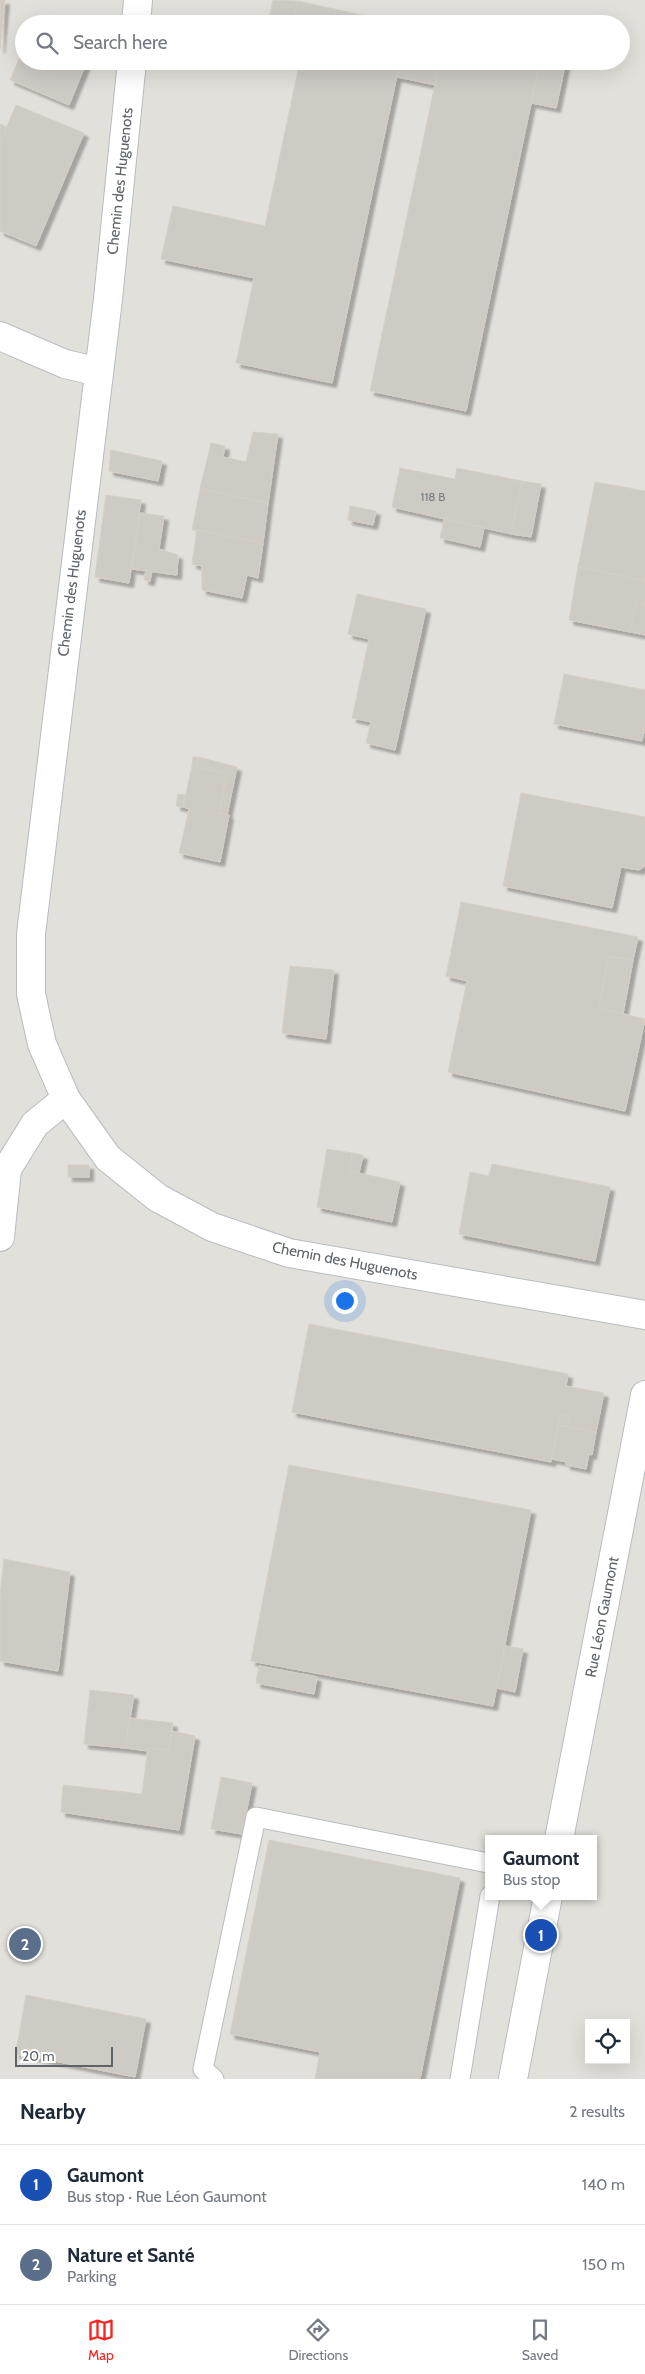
<!DOCTYPE html>
<meta charset="utf-8">
<style>
body{margin:0;font-family:Cabin,sans-serif;background:#f2f2f3;color:#1f2937}
.controls{position:absolute;right:15px;bottom:15px;display:grid;overflow:hidden;border-radius:0px;box-shadow:0 5px 20px #0002}
.controls button{width:45px;height:45px;display:grid;place-items:center;padding:0;border:0;border-bottom:1px solid #e0e1e3;background:#fff;color:#1f2937;font:25px sans-serif}
.scale{position:absolute;left:15px;bottom:12px;width:98px;box-sizing:border-box;padding-left:5px;border:2px solid #5d6368;border-top:0;font-size:14px;line-height:18px;white-space:nowrap;color:#5d6368;-webkit-text-stroke:4px #fff;paint-order:stroke}
.you{position:absolute;left:344px;top:1300px;width:18px;height:18px;margin:-12px;border:4px solid #fff;border-radius:50%;background:#1a73e8;box-shadow:0 0 0 8px #1a73e833}
.badge{display:grid;place-items:center;width:32px;height:32px;border-radius:50%;background:#fc2221;color:#fff;font-size:16px;font-weight:700}
.pin{position:absolute;translate:-50% -50%;border:2px solid #fff;box-shadow:0 1px 5px #0006}
.popup{position:absolute;left:485px;top:1835px;width:112px;height:65px;box-sizing:border-box;display:grid;place-content:center;border-radius:0px;background:#fff;filter:drop-shadow(0 1px 4px #0005);font-size:16px;white-space:nowrap;color:#747a83}
.popup b{font-size:19px;color:#1f2937}
.popup::after{content:'';position:absolute;left:50%;top:100%;margin-left:-10px;border:10px solid transparent;border-top-color:#fff}
.list{margin:0;padding:0;list-style:none}
h2{display:flex;justify-content:space-between;align-items:center;height:65px;margin:0;padding:0 20px;font-size:21px}
h2 small{font-size:16px;font-weight:400;color:#747a83}
.list li{display:grid;grid-template-columns:32px 1fr auto;gap:15px;align-items:center;box-sizing:border-box;height:80px;padding:0 20px;border-top:1px solid #e0e1e3}
.list b{display:block;font-size:19px;white-space:nowrap}
.list p{margin:0;font-size:16px;white-space:nowrap;color:#747a83}
.list em{font-size:16px;font-style:normal;color:#747a83}
.icon{flex:none;width:28px;height:28px;fill:none;stroke:currentColor;stroke-width:2;stroke-linecap:round;stroke-linejoin:round}
.map{position:relative;flex:none;width:645px;height:2079px;overflow:hidden}
.search{position:absolute;background:#fff;box-shadow:0 5px 20px #0002;left:15px;right:15px;top:15px;height:55px;display:flex;align-items:center;gap:12px;box-sizing:border-box;padding:0 18px;border-radius:28px;color:#747a83;font-size:19px}
.sheet{height:225px;background:#fff}
nav{display:flex;justify-content:space-around;align-items:center;box-sizing:border-box;height:70px;border-top:1px solid #e0e1e3;background:#fff;font-size:14px;color:#747a83}
nav a{display:grid;justify-items:center;gap:2px}
nav .on{color:#fc2221}
.map>svg:first-child{display:block}
.industrial{fill:#e2e0da;fill-rule:evenodd}
.building{fill:#cecbc5;stroke:#d7cfc3;filter:url(#shadow)}
.lines{fill:none;stroke-linecap:round;stroke-linejoin:round}
.service-casing{stroke:#b8bcc1;stroke-width:21}
.minor-casing{stroke:#b8bcc1;stroke-width:30}
.service{stroke:#fff;stroke-width:19}
.minor{stroke:#fff;stroke-width:28}
.labels{text-anchor:middle;dominant-baseline:central;stroke-width:4;stroke-linejoin:round;paint-order:stroke}
.number-label{font-size:12px;fill:#797d7f}
.street-label{font-size:15px;fill:#5d6368;stroke:#fff}
</style>
<div class="map">
<svg width="645" height="2079" viewBox="0 0 645 2079">
<defs>
<filter id="shadow"><feDropShadow dx="4.5" dy="4.5" stdDeviation="1" flood-color="#0004"/></filter>
</defs>
<rect width="100%" height="100%" fill="#f1eee6"/>
<path class="industrial" d="M 0,0 L 645,0 L 645,2079 L 0,2079 ZM 24,24 L 621,24 L 621,61 L 24,61 ZM 488,1839 L 594,1839 L 594,1896 L 488,1896 ZM 589,2023 L 626,2023 L 626,2060 L 589,2060 Z"/>
<g class="building">
<polygon points="0,0 5,0 0,49"/>
<polygon points="273,0 298,1 293,24 268,24"/>
<polygon points="298,1 402,24 293,24"/>
<polygon points="24,47 24,61 87,61 69,105 10,80"/>
<polygon points="300,61 400,61 332,383 236,363 254,278 161,259 173,206 265,226"/>
<polygon points="400,61 440,61 435,85 397,77"/>
<polygon points="440,61 540,61 466,411 370,391"/>
<polygon points="540,61 566,61 556,108 531,103"/>
<polygon points="16,105 84,133 36,246 0,231 0,142"/>
<polygon points="0,124 7,127 0,142"/>
<polygon points="253,432 278,434 268,503 200,489 211,443 225,446 223,457 246,462"/>
<polygon points="111,450 162,461 158,481 109,471"/>
<polygon points="400,468 455,479 457,468 522,481 511,534 392,507"/>
<polygon points="522,481 541,484 531,537 511,534"/>
<polygon points="595,482 645,491 645,581 578,567"/>
<polygon points="200,489 268,503 263,543 192,530"/>
<polygon points="106,495 141,500 129,583 95,577"/>
<polygon points="350,506 376,511 373,525 348,520"/>
<polygon points="140,513 164,516 159,549 178,555 177,575 132,569"/>
<polygon points="444,519 484,528 480,547 440,538"/>
<polygon points="197,530 263,543 258,578 247,575 242,598 202,590 202,566 192,564"/>
<polygon points="578,567 645,581 645,604 636,602 630,632 569,620"/>
<polygon points="146,570 152,571 150,581 144,580"/>
<polygon points="357,594 426,609 395,750 366,743 371,722 352,718 369,639 348,634"/>
<polygon points="636,602 645,604 645,635 630,632"/>
<polygon points="564,674 645,690 645,727 642,741 554,724"/>
<polygon points="193,757 198,757 197,767 192,766"/>
<polygon points="198,757 237,767 227,815 219,813 227,774 197,767"/>
<polygon points="192,766 227,774 219,813 229,815 220,862 179,853 189,809 183,807"/>
<polygon points="521,793 645,817 645,866 639,870 621,867 612,908 503,886"/>
<polygon points="178,794 185,795 183,807 176,806"/>
<polygon points="461,902 638,937 633,960 609,956 599,1008 645,1019 625,1111 448,1072 467,981 446,976"/>
<polygon points="609,956 633,960 623,1014 599,1008"/>
<polygon points="290,966 334,970 326,1039 282,1033"/>
<polygon points="327,1149 352,1153 349,1171 400,1182 392,1222 317,1207"/>
<polygon points="352,1153 363,1155 359,1173 349,1171"/>
<polygon points="492,1164 610,1187 595,1261 459,1234 470,1172 489,1176"/>
<rect x="68" y="1165" width="21" height="12"/>
<polygon points="309,1324 568,1374 566,1386 604,1393 596,1432 567,1427 570,1416 560,1414 551,1462 292,1412"/>
<polygon points="560,1414 570,1416 567,1427 558,1425"/>
<polygon points="558,1425 596,1432 592,1455 589,1454 586,1469 566,1465 566,1462 552,1459"/>
<polygon points="289,1465 531,1510 493,1706 251,1661"/>
<polygon points="4,1559 70,1572 58,1671 0,1661 0,1595"/>
<polygon points="505,1646 523,1649 515,1692 497,1688"/>
<polygon points="259,1666 317,1677 314,1694 256,1683"/>
<polygon points="90,1690 134,1695 125,1748 84,1744"/>
<polygon points="130,1718 173,1723 169,1750 148,1748 148,1751 125,1748"/>
<polygon points="172,1731 195,1736 179,1830 61,1812 63,1785 142,1794 148,1748 169,1750"/>
<polygon points="221,1777 252,1783 242,1834 211,1829"/>
<polygon points="269,1840 460,1878 420,2079 315,2079 320,2052 230,2034"/>
<polygon points="26,1995 146,2019 135,2077 34,2057 19,2035"/>
<polygon points="19,2035 34,2057 15,2054"/>
</g>
<g class="lines">
<defs>
<g id="service">
<polyline points="214,2079 203,2069 256,1817 488,1863"/>
<polyline points="460,2079 490,1896"/>
</g>
<g id="minor">
<polyline points="136,24 138,0"/>
<polyline points="132,61 108,299 31,934 31,994 42,1044 66,1099 108,1158 158,1198 212,1227 289,1253 645,1315"/>
<polyline points="0,336 65,364 99,372"/>
<polyline points="0,1237 7,1169 35,1124 66,1099"/>
<polyline points="559,1839 645,1395"/>
<polyline points="513,2079 548,1896"/>
</g>
</defs>
<use href="#service" class="service-casing"/>
<use href="#minor" class="minor-casing"/>
<use href="#service" class="service"/>
<use href="#minor" class="minor"/>
</g>
<g class="labels">
<g class="number-label">
<text x="433" y="496">118 B</text>
</g>
<g class="street-label">
<text transform="translate(120 181) rotate(-84)">Chemin des Huguenots</text>
<text transform="translate(72 583) rotate(-83)">Chemin des Huguenots</text>
<text transform="translate(345 1261) rotate(11)">Chemin des Huguenots</text>
<text transform="translate(602 1617) rotate(-79)">Rue Léon Gaumont</text>
</g>
</g>
</svg>
<div class="controls">
<button><svg class="icon" aria-label="locate" viewBox="0 0 24 24"><circle cx="12" cy="12" r="6"/><path d="M12 2v4M12 18v4M2 12h4M18 12h4"/></svg></button>
</div>
<div class="scale">20 m</div>
<div class="you"></div>
<div class="pin badge" style="left:541px;top:1935px;background:#1a4fb4">1</div>
<div class="popup"><b>Gaumont</b>Bus stop</div>
<div class="pin badge" style="left:25px;top:1944px;background:#5c6f8a">2</div>
<div class="search"><svg class="icon" aria-label="search" viewBox="0 0 24 24"><circle cx="10" cy="10" r="6"/><path d="M15 15l6 6"/></svg>Search here</div>
</div>
<section class="sheet">
<h2>Nearby<small>2 results</small></h2>
<ul class="list">
<li><span class="badge" style="background:#1a4fb4">1</span><div><b>Gaumont</b><p>Bus stop · Rue Léon Gaumont</p></div><em>140 m</em></li>
<li><span class="badge" style="background:#5c6f8a">2</span><div><b>Nature et Santé</b><p>Parking</p></div><em>150 m</em></li>
</ul>
</section>
<nav>
<a class="on"><svg class="icon" aria-label="map" viewBox="0 0 24 24"><path d="M3 6l6-2 6 2 6-2v14l-6 2-6-2-6 2zM9 4v14M15 6v14"/></svg>Map</a>
<a><svg class="icon" aria-label="directions" viewBox="0 0 24 24"><path d="M12 3l9 9-9 9-9-9zM9 14v-3h6M13 9l2 2-2 2"/></svg>Directions</a>
<a><svg class="icon" aria-label="saved" viewBox="0 0 24 24"><path d="M7 4h10v16l-5-4-5 4z"/></svg>Saved</a>
</nav>
